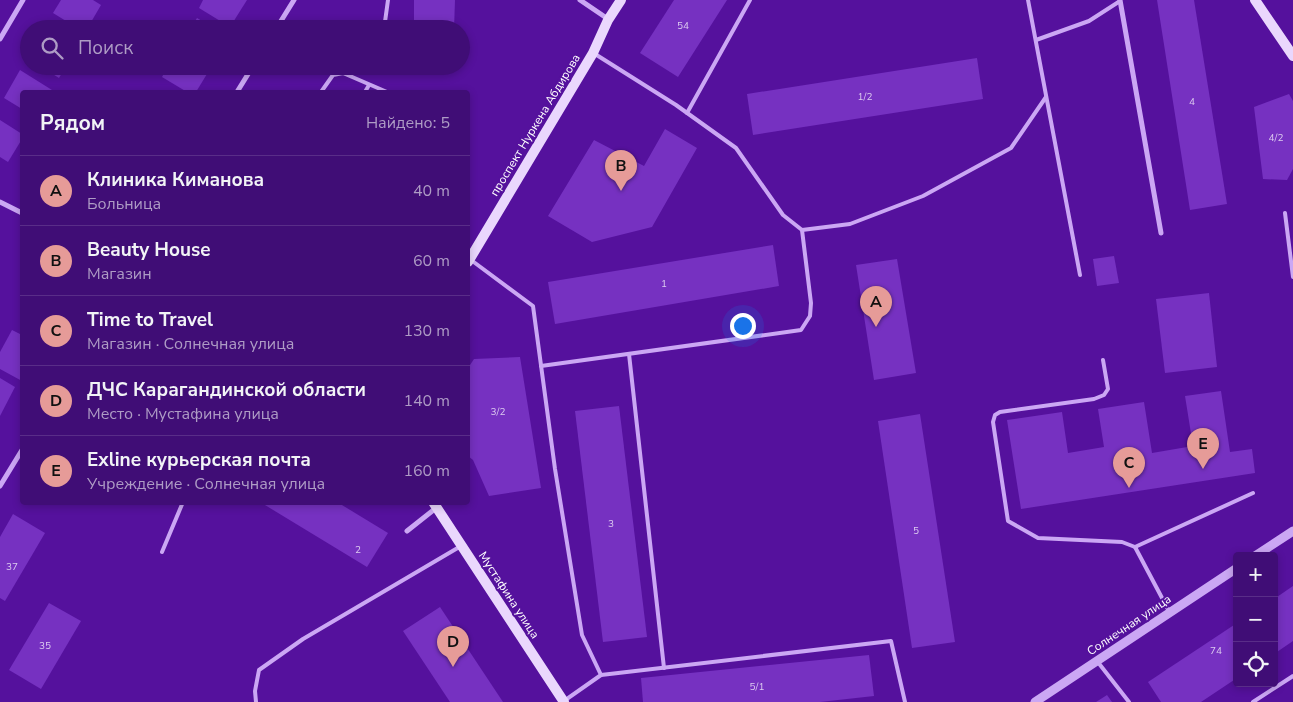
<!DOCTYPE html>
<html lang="ru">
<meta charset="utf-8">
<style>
body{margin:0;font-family:"Nunito Sans",sans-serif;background:#4b1b7e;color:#f1f3f6}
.controls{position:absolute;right:15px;bottom:15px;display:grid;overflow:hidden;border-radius:5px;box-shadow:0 2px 8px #0003}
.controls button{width:45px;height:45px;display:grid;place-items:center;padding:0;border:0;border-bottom:1px solid #592d88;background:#400d76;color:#f1f3f6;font:25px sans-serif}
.you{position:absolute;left:742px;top:325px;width:18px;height:18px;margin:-12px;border:4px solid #fff;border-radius:50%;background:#1a73e8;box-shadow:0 0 0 8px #1a73e833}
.badge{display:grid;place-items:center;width:32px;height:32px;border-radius:50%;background:#e69b98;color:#111;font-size:16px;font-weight:700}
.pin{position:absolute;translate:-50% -41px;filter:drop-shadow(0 1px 2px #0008)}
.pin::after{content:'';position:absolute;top:26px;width:18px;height:15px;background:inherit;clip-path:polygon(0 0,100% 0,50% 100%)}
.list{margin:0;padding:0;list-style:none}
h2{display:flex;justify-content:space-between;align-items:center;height:65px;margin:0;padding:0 20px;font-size:21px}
h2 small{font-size:16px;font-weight:400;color:#ae9cc5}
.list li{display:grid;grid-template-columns:32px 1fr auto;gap:15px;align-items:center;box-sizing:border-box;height:70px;padding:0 20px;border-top:1px solid #592d88}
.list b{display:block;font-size:19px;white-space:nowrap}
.list p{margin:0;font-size:16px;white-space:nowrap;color:#ae9cc5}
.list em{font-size:16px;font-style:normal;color:#ae9cc5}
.icon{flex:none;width:28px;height:28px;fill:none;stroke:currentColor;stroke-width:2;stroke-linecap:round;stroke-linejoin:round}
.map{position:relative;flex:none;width:1293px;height:702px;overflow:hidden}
.search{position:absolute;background:#400d76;box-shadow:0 2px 8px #0003;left:20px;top:20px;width:450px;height:55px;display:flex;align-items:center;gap:12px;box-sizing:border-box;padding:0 18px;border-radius:28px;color:#ae9cc5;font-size:19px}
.panel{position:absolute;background:#400d76;box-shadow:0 2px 8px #0003;left:20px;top:90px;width:450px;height:415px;border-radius:5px}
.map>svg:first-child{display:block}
.building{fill:#7631c1}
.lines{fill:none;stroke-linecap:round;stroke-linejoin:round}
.service{stroke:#cba7f4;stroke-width:4}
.minor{stroke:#cba7f4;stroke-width:5}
.tertiary{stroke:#cba7f4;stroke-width:9}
.secondary{stroke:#ead7fd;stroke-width:10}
.labels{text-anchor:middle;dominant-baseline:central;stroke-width:4;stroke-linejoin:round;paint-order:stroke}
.number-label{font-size:10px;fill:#ddccf0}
.street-label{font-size:12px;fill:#fff;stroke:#55119d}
</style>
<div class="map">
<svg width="1293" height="702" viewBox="0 0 1293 702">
<rect width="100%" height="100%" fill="#55119d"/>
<g class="building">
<polygon points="61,0 93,0 101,5 87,29 79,29 53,13"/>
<polygon points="203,0 247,0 230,27 199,8"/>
<polygon points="414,0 455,0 454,29 414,29"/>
<polygon points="674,0 727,0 678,77 640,53"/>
<polygon points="1157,0 1194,0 1227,204 1190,210"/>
<polygon points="197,18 215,29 190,29"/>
<polygon points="977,58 983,99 753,135 747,94"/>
<polygon points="40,66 66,66 59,78"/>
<polygon points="168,66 206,66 210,69 196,92 187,92 162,77"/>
<polygon points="20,70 52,90 50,92 22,92 22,109 4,98"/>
<polygon points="1289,94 1293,101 1293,169 1287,180 1263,179 1254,107"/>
<polygon points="0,120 22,134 22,139 8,162 0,157"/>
<polygon points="665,129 697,148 652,227 592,242 548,216 594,140 644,166"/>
<polygon points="773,245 779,286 555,324 548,282"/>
<polygon points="1114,256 1119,283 1097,286 1093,259"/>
<polygon points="897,259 916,373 874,380 856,265"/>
<polygon points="1209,293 1217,367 1165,373 1156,299"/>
<polygon points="12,330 22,335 22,381 0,369 0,352"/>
<polygon points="520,357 541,488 489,496 473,460 468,456 468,368 474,359"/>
<polygon points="0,378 15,387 0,416"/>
<polygon points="1221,391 1230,452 1252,449 1255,473 1021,509 1007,420 1062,412 1068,453 1104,447 1098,409 1144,402 1152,453 1193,446 1185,396"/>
<polygon points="619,406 647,637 603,642 575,411"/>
<polygon points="920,414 955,642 912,648 878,421"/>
<polygon points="260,502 337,502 388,533 367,567"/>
<polygon points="13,514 45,533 5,601 0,598 0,537"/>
<polygon points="1293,586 1293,641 1274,654 1274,599"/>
<polygon points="49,603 81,621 41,689 9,670"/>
<polygon points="440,607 503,702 450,702 403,631"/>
<polygon points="1237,623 1237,678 1201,702 1161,702 1148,682"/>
<polygon points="869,655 874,696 820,702 643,702 641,678"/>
<polygon points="1107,695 1112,702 1096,702"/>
</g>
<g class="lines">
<g class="service">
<polyline points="1028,0 1080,275"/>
<polyline points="384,29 388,0"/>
<polyline points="1036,40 1089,21 1120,1"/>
<polyline points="595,54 676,105 736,148 783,215 802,230 850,224 923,196 1011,148 1046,97"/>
<polyline points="321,92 333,75 343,73 387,92"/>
<polyline points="365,92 369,85"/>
<polyline points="687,113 750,0"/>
<polyline points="1285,213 1293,277"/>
<polyline points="471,260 533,306 555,469 582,635 601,675 564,701"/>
<polyline points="629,354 664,668"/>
<polyline points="1103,360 1108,389 1104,395 1094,399 1000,412 995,415 993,422 1008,521 1038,538 1122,542 1135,547 1170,613"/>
<polyline points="541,366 801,330 810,316 811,303 802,230"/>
<polyline points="1135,547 1253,493"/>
<polyline points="162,552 183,502"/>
<polyline points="1097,661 1129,702"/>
<polyline points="601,675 891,641 905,702"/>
<polyline points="256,702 255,691 259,670 303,639 461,546"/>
<polyline points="1253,702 1293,676"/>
</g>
<g class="minor">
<polyline points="580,0 608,19"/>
<polyline points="1120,0 1161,233"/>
<polyline points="276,29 294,0"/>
<polyline points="0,39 23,0"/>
<polyline points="237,92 253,66"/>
<polyline points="0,202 22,213"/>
<polyline points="0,486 22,450"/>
<polyline points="407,531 436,508"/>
</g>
<g class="tertiary">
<polyline points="1255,556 1293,531"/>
<polyline points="1035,702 1237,568"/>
</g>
<g class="secondary">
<polyline points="1255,0 1293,56"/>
<polyline points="468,262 593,53 608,20 621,0"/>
<polyline points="433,502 564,702"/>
</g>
</g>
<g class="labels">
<g class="number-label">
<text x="683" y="26">54</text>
<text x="865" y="97">1/2</text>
<text x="1192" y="102">4</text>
<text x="1276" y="138">4/2</text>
<text x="664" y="284">1</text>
<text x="498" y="412">3/2</text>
<text x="611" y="524">3</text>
<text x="916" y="531">5</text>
<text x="358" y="550">2</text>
<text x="12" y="567">37</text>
<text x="45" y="646">35</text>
<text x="1216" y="651">74</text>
<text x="757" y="687">5/1</text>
</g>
<g class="street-label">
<text transform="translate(535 125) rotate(-59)">проспект Нуркена Абдирова</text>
<text transform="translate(509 595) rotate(57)">Мустафина улица</text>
<text transform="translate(1129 625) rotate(-34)">Солнечная улица</text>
</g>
</g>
</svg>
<div class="controls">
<button>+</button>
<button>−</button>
<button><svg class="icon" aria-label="locate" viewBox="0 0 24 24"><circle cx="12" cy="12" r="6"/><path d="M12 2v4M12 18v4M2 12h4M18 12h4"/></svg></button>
</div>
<div class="you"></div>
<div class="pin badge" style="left:876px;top:327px">A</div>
<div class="pin badge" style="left:621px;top:191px">B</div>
<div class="pin badge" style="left:1129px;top:488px">C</div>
<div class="pin badge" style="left:453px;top:667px">D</div>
<div class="pin badge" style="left:1203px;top:469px">E</div>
<div class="search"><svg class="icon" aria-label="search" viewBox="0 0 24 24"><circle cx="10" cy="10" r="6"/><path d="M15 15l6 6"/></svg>Поиск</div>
<section class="panel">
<h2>Рядом<small>Найдено: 5</small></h2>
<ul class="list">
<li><span class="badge">A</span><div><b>Клиника Киманова</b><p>Больница</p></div><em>40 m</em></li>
<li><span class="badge">B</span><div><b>Beauty House</b><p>Магазин</p></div><em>60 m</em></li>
<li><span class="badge">C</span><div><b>Time to Travel</b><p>Магазин · Солнечная улица</p></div><em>130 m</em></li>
<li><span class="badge">D</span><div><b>ДЧС Карагандинской области</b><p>Место · Мустафина улица</p></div><em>140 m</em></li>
<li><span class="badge">E</span><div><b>Exline курьерская почта</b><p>Учреждение · Солнечная улица</p></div><em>160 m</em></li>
</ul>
</section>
</div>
